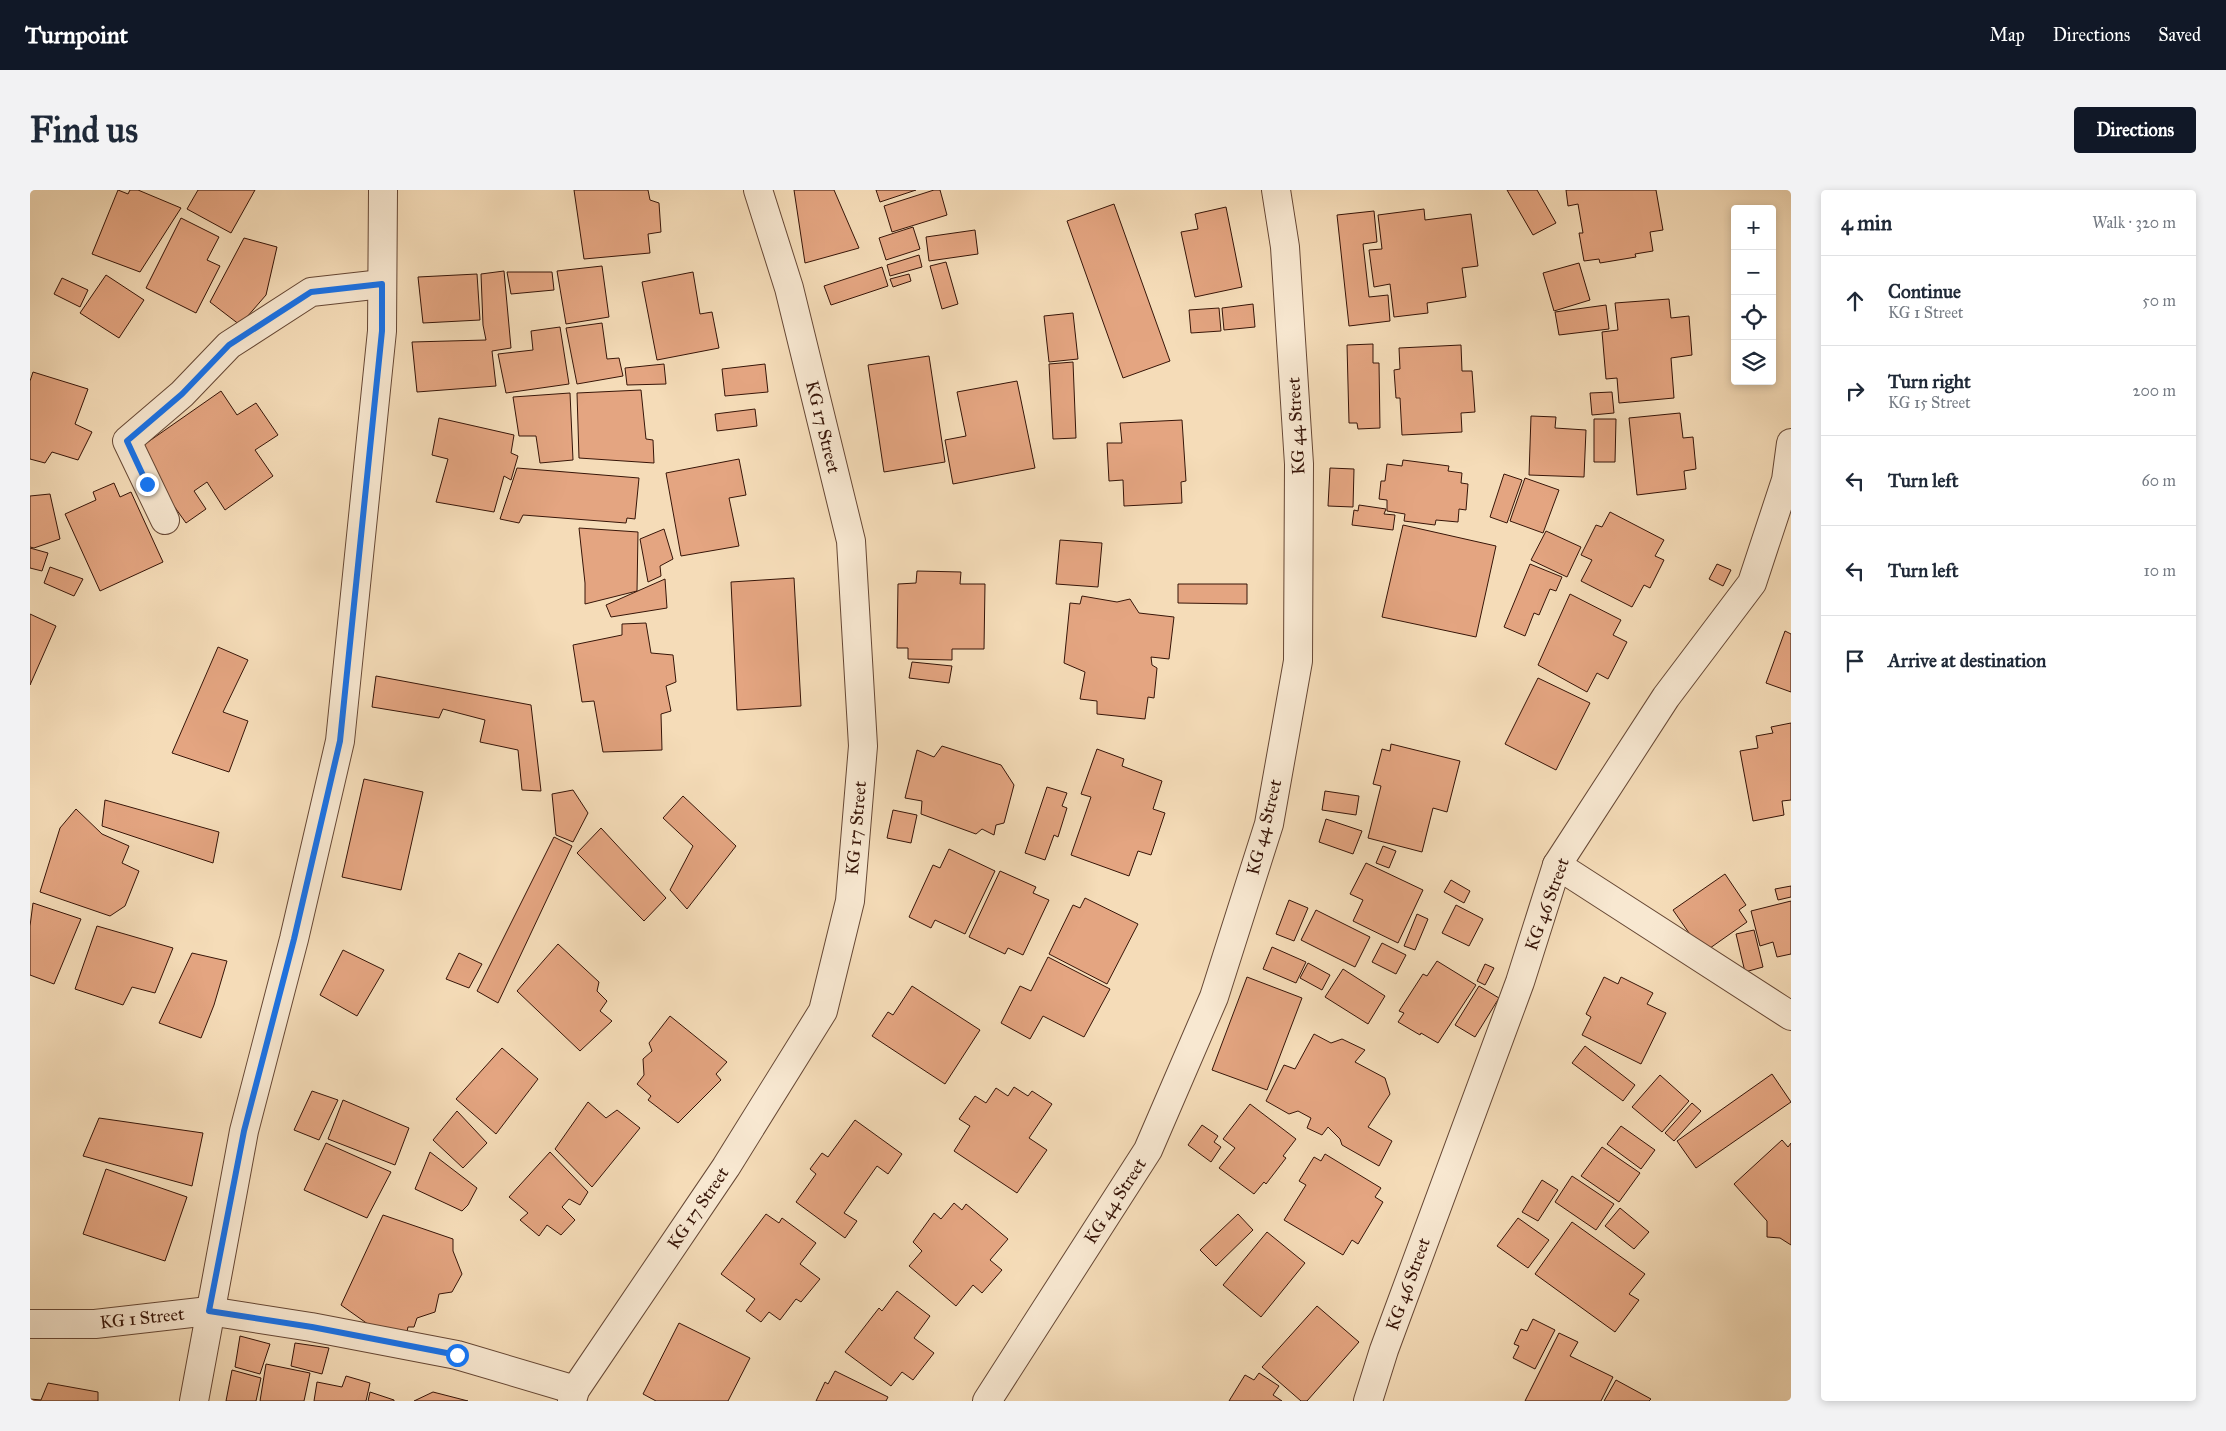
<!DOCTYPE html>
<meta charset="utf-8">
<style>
body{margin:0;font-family:"IM FELL Great Primer",serif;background:#f2f2f3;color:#1f2937}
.controls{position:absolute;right:15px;top:15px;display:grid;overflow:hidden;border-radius:5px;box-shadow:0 2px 8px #0003}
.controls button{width:45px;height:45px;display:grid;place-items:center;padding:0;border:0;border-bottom:1px solid #e0e1e3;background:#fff;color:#1f2937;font:25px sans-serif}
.stop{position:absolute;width:15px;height:15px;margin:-11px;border:4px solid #1a73e8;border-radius:50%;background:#fff}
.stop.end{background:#1a73e8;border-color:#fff;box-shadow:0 1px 5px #0008}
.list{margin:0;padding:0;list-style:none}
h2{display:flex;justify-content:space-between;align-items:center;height:65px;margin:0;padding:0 20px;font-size:21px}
h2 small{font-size:16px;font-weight:400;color:#747a83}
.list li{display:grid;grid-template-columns:32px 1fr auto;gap:15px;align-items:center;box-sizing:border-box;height:90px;padding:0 20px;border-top:1px solid #e0e1e3}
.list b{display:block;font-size:19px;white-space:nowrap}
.list p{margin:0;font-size:16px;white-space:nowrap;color:#747a83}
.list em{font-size:16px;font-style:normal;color:#747a83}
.icon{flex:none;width:28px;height:28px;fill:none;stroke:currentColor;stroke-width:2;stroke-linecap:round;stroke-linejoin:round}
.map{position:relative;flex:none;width:1761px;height:1211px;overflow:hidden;border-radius:5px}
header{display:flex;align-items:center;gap:30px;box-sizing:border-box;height:70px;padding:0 25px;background:#111827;color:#fff}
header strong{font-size:24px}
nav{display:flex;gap:28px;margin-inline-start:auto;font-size:18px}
.intro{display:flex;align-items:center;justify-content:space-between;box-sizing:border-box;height:120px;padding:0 30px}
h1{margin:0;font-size:35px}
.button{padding:12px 22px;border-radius:5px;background:#111827;color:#fff;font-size:18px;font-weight:700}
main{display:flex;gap:30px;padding:0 30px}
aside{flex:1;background:#fff;border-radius:5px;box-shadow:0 2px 8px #0003}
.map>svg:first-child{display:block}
.building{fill:#e4a581;stroke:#371508}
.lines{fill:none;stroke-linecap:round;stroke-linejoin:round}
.minor-casing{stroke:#664734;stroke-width:30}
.minor{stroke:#f8e8d1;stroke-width:28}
.route{stroke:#1a73e8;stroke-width:6}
.labels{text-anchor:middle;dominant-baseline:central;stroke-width:4;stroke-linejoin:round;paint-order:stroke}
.street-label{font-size:18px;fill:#371508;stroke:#f8e8d1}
</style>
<header>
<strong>Turnpoint</strong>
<nav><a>Map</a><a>Directions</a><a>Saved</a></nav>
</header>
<div class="intro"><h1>Find us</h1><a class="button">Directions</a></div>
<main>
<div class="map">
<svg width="1761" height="1211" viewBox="0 0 1761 1211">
<rect width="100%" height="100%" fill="#f5dcb8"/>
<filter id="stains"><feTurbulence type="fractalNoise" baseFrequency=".004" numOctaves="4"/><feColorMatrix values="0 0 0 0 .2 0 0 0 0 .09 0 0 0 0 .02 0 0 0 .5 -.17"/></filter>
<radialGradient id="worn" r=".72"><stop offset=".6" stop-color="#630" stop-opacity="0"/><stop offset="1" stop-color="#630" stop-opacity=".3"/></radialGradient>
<g class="building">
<polygon points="88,0 98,4 100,0 108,0 151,18 110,82 62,64"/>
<polygon points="168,0 225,0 201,43 157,19"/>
<polygon points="544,0 618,0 620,10 629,13 631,42 618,44 620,63 554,69"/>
<polygon points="764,0 804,0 829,58 775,73"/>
<polygon points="846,0 886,0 850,12"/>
<polygon points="904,0 910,0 917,25 862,42 854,16"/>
<polygon points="1477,0 1507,0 1526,33 1503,45"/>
<polygon points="1536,0 1626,0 1633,40 1620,42 1623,61 1605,64 1606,67 1570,73 1569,69 1554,71 1549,43 1553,43 1548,14 1538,16"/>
<polygon points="1084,14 1140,171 1093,188 1037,31"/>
<polygon points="1196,17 1212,97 1165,107 1151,42 1168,39 1165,24"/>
<polygon points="1394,19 1395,30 1441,24 1448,76 1432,78 1436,107 1397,113 1398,123 1364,127 1360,94 1344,97 1339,60 1352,59 1348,25"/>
<polygon points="1344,21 1347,52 1333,54 1339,107 1358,105 1360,131 1319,136 1307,25"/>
<polygon points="151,28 189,47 177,70 190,76 166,123 116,98"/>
<polygon points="883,37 890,59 856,70 849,48"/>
<polygon points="945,40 948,64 899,71 896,47"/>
<polygon points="214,48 247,57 236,105 210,135 180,112"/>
<polygon points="889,65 892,77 860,86 857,75"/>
<polygon points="916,72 928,114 912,119 900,76"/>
<polygon points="1549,73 1560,110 1524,121 1513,83"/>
<polygon points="572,76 579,127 536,134 527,81"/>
<polygon points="852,77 858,96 801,115 794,96"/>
<polygon points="474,81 481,158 462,161 466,196 387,202 382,152 456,150 453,135 451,84"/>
<polygon points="477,82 522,82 524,100 481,104"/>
<polygon points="663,82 670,124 682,122 689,158 627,170 612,92"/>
<polygon points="447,84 450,130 393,133 388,87"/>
<polygon points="879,84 881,91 863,97 860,89"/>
<polygon points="76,85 114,110 89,148 50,123"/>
<polygon points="32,88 58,100 50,117 24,104"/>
<polygon points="1639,109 1641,128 1659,126 1662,165 1641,168 1644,208 1589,213 1587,188 1576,189 1572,142 1588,140 1585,113"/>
<polygon points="1223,114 1225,137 1194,140 1192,118"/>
<polygon points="1576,115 1579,139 1529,145 1525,122"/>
<polygon points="1189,118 1191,141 1161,143 1159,120"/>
<polygon points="1043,123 1048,169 1019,172 1014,126"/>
<polygon points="572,133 577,169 589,168 593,186 547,194 536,138"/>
<polygon points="530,137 539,194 476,203 468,164 503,160 501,141"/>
<polygon points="1343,154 1343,173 1349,173 1350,238 1328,239 1327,233 1319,233 1317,155"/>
<polygon points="1431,155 1432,181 1442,181 1445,222 1431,223 1432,242 1372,245 1370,208 1366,208 1364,180 1370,179 1369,158"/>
<polygon points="899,166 915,272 854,282 838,175"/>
<polygon points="1043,172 1046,248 1023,249 1019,174"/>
<polygon points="634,174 636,194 597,195 595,178"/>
<polygon points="735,174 738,202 695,206 692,179"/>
<polygon points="3,182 58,199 45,234 62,242 48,270 22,262 15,273 0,269 0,191"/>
<polygon points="987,191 1005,278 923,294 915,250 936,246 927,202"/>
<polygon points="611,200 616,249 623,250 624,273 549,268 547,203"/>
<polygon points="191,201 207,225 226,213 248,245 225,260 243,286 195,320 177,292 164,301 176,319 156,333 105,261"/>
<polygon points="1582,202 1584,223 1562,225 1560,203"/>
<polygon points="540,203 543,270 510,273 506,246 489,246 483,207"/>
<polygon points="725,219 727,236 687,241 685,224"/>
<polygon points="1650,223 1653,248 1663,247 1666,279 1654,281 1656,299 1607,305 1599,228"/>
<polygon points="1501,226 1526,227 1525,238 1556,240 1554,287 1499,285"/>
<polygon points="409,228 484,245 481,263 488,266 481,290 474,286 464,322 406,312 418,269 402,265"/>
<polygon points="1564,229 1586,229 1585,272 1564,272"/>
<polygon points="1152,230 1156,291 1151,292 1152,313 1094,316 1093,290 1079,291 1077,253 1092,253 1090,233"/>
<polygon points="709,269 716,305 699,308 709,356 651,366 636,283"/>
<polygon points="1373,270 1419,276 1418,281 1432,283 1431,293 1438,294 1436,320 1429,319 1428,332 1406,330 1405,335 1374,331 1375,324 1357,321 1357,310 1349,309 1351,291 1355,291 1357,274 1372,276"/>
<polygon points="487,278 609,288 605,329 597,328 596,333 493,325 489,333 470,329"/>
<polygon points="1300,278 1324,279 1323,317 1298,316"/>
<polygon points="1474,284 1492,290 1477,333 1460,327"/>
<polygon points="1495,288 1529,300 1513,343 1480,331"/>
<polygon points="84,293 90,307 101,302 133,372 70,401 35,324 66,310 63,302"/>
<polygon points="20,304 30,349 4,358 0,357 0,306"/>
<polygon points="1329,315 1356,319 1354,324 1365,325 1363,340 1322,335 1324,320 1328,321"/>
<polygon points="1580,322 1634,350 1625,366 1634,370 1620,398 1614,395 1602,417 1551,391 1562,370 1551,365 1566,335 1572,337"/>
<polygon points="1373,335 1466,356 1446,447 1352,427"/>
<polygon points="549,338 608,342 607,401 555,414 555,393"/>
<polygon points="634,339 643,369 630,376 631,386 618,392 610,349"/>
<polygon points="1516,341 1551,357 1537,387 1501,370"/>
<polygon points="1030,350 1072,353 1068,397 1026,394"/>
<polygon points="0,358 18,363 12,381 0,378"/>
<polygon points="1500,374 1532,387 1526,401 1520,399 1509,425 1504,423 1495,446 1474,437"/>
<polygon points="1687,374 1701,380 1693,396 1679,389"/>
<polygon points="20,377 53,389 44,406 14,393"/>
<polygon points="887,381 931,382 930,394 955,394 954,459 922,459 922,470 878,469 878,458 867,458 868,394 886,393"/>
<polygon points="764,388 771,516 707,520 701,392"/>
<polygon points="635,389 637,418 581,427 576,415"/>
<polygon points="1148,394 1217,394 1217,414 1148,413"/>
<polygon points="1540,404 1591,430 1583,445 1597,452 1578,489 1567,483 1557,502 1508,475"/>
<polygon points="1052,406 1087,412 1100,409 1109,423 1144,427 1139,469 1121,467 1122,475 1127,478 1124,508 1118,507 1115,529 1067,524 1067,511 1050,509 1055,482 1034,473 1040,413 1050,414"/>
<polygon points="0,424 26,436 0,495"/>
<polygon points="616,433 621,463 643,465 646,492 636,496 641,521 631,524 632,560 573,562 564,511 552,512 543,455 592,445 592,434"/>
<polygon points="1755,441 1761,444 1761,502 1736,493"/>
<polygon points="188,457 218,470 193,522 218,531 199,582 142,563"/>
<polygon points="882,472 922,476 919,493 879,488"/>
<polygon points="346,486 501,515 511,601 492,600 488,560 450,552 455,530 413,519 409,528 342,517"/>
<polygon points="1508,488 1560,513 1526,580 1475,554"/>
<polygon points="1761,533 1761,610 1752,611 1754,625 1723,631 1710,561 1728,558 1726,546 1743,543 1741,537"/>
<polygon points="1361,554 1430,571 1417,622 1403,618 1392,662 1338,648 1351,596 1343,594 1352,559 1360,561"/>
<polygon points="912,556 971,575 984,595 974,633 966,635 964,645 952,639 946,644 891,624 892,611 875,608 887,560 904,567"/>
<polygon points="1067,559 1094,569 1092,576 1132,591 1123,619 1135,623 1121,665 1108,661 1099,686 1041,665 1061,607 1051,604"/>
<polygon points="334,589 393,602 371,700 312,687"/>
<polygon points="1017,597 1037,603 1032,616 1037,618 1028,647 1024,645 1015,670 995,663"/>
<polygon points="543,600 558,623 543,652 526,645 522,604"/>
<polygon points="1295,601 1329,606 1326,625 1292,620"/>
<polygon points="653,606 706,656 657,719 640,700 663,656 633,628"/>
<polygon points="75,610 189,642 183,673 72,636"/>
<polygon points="46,619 72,644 99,656 92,673 109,681 95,716 80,726 10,702 30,638"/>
<polygon points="863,620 887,625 881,653 857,648"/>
<polygon points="1296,629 1332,641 1323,664 1289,652"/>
<polygon points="571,638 636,708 614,731 547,663"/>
<polygon points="524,647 542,656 468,813 447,801"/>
<polygon points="1353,656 1366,661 1359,678 1346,673"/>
<polygon points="919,659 965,681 935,744 905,730 901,738 879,727 903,675 910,678"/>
<polygon points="1336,673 1393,700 1368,753 1323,731 1333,710 1320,704"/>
<polygon points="970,681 1006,697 1003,703 1019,710 993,765 978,758 975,764 939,747"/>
<polygon points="1695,684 1716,715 1709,720 1717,732 1673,763 1643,720"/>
<polygon points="1421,690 1440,701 1434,713 1414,702"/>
<polygon points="1761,696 1761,707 1748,710 1745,699"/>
<polygon points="1055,708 1108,734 1077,794 1019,764 1043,715 1050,718"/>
<polygon points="1259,710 1278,718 1264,751 1246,744"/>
<polygon points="1761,711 1761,764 1747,767 1743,752 1730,756 1721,721"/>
<polygon points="3,713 51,729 24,794 0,785 0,736"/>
<polygon points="1426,715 1453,729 1439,756 1412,743"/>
<polygon points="1286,720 1340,747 1325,777 1271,750"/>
<polygon points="1387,724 1398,729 1385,760 1374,756"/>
<polygon points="67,736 143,758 125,803 102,797 93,815 45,799"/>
<polygon points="1724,740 1733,777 1715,782 1706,744"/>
<polygon points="1352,753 1376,765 1366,784 1342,772"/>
<polygon points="528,754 569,792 567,801 577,811 570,821 582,831 550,861 487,801"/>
<polygon points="1242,757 1276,772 1266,793 1233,779"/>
<polygon points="313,760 354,780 327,826 290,805"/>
<polygon points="162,763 197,771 184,815 171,848 129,833"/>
<polygon points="429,763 452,774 439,798 416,789"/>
<polygon points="1018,767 1080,799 1054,847 1013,826 1000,849 971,833 990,796 1001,801"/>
<polygon points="1407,771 1446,795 1408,853 1391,843 1390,845 1368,832 1374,823 1369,821 1393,784 1397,786"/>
<polygon points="1278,773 1300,785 1292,800 1270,788"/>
<polygon points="1455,774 1464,778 1455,795 1447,791"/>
<polygon points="1313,779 1355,806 1338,834 1295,807"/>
<polygon points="1217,787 1272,808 1237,900 1182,880"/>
<polygon points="1574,787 1588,794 1591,787 1623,803 1617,814 1636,823 1611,874 1552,845 1561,827 1556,824"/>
<polygon points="882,796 950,840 915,894 842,846 858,822 863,825"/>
<polygon points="1449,796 1469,808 1445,847 1425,835"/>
<polygon points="640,826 697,872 686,884 691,890 648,933 618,910 621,906 607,894 614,885 613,869 622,861 619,853"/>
<polygon points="1284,844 1301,853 1312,849 1335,860 1325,872 1355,888 1360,904 1338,937 1362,951 1349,976 1312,955 1310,949 1298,937 1292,945 1277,938 1281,928 1268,921 1259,924 1236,911 1254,875 1265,879"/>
<polygon points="1555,856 1605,895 1593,911 1542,873"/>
<polygon points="472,858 508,889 466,944 426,909"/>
<polygon points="1742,884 1761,912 1666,978 1647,951"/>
<polygon points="1630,885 1659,911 1632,942 1602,917"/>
<polygon points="984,897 998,906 1002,901 1022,914 999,948 1017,960 987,1003 924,961 940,936 929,929 945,906 956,913 966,898 978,906"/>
<polygon points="282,901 308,910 289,950 264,940"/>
<polygon points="313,910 379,938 365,975 298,949"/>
<polygon points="558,912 576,928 587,920 610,938 562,997 525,959"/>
<polygon points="1662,913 1671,921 1644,951 1635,943"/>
<polygon points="1220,914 1266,949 1253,966 1256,968 1236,994 1234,992 1224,1004 1189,978 1205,958 1193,949"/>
<polygon points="427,921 457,953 433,978 403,950"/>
<polygon points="69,928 173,943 162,996 53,966"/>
<polygon points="825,930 872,964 858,984 847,976 814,1023 827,1031 815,1048 766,1012 786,984 780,979 792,963 798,967"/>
<polygon points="1172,935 1188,946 1184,952 1191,957 1181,972 1158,955"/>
<polygon points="1591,936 1625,960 1611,979 1577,954"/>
<polygon points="1752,950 1758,957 1761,953 1761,1055 1750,1048 1737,1047 1737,1031 1704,994"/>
<polygon points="296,953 361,982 337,1028 274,1000"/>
<polygon points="1572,957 1610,983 1589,1012 1551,986"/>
<polygon points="400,962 447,998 438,1015 432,1021 385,999"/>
<polygon points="520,962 558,1002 550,1015 539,1009 532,1017 545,1030 531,1045 517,1035 509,1046 490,1030 498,1023 479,1007"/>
<polygon points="1295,964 1351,998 1345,1007 1353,1012 1328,1054 1322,1050 1313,1065 1254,1030 1276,995 1269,991 1284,967 1291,971"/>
<polygon points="76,979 157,1007 135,1071 53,1044"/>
<polygon points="1542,986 1584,1014 1566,1040 1525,1012"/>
<polygon points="1512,990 1528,1000 1508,1031 1492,1022"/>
<polygon points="924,1013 932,1020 936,1014 978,1049 960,1070 972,1080 952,1103 943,1095 926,1116 879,1076 892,1061 883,1052 904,1023 911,1029"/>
<polygon points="1590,1018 1619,1042 1604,1059 1575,1036"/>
<polygon points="736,1024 749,1033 752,1028 786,1053 770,1074 790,1089 771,1112 766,1109 750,1130 739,1122 731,1132 716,1121 725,1109 691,1084"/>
<polygon points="1208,1024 1223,1040 1186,1076 1170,1060"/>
<polygon points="353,1025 423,1049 423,1061 432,1084 422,1102 409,1104 405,1122 387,1128 384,1137 378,1137 376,1146 342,1137 311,1115"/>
<polygon points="1488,1028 1519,1050 1498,1078 1467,1056"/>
<polygon points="1542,1032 1615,1084 1599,1104 1609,1110 1585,1142 1505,1084"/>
<polygon points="1237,1042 1275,1073 1231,1127 1193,1095"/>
<polygon points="867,1101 900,1126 884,1148 904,1163 883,1190 872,1182 861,1196 815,1162 849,1118 852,1121"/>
<polygon points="1287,1116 1329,1152 1277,1211 1271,1211 1232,1177"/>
<polygon points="1503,1129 1525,1140 1505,1179 1483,1168 1489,1156 1484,1154 1491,1139 1497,1141"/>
<polygon points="649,1133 720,1168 698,1211 626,1211 613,1204"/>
<polygon points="1529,1143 1548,1152 1540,1166 1583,1187 1571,1211 1495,1211"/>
<polygon points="210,1146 240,1154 230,1184 205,1177"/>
<polygon points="265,1153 299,1158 292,1184 261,1176"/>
<polygon points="236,1174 280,1183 274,1211 230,1211"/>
<polygon points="202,1180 231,1188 226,1211 196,1211"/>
<polygon points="805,1181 858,1207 856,1211 786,1211 795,1192 798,1194"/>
<polygon points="1229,1183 1249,1196 1243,1205 1252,1211 1199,1211 1215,1185 1224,1190"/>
<polygon points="316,1186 340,1193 336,1211 284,1211 287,1192 312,1197"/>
<polygon points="1586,1190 1621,1209 1619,1211 1574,1211"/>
<polygon points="18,1193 68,1202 68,1211 0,1211 0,1209 11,1210"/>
<polygon points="340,1202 364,1210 364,1211 338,1211"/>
<polygon points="403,1202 438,1211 384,1211"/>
</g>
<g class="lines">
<defs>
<g id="minor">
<polyline points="135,330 97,251 152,204 199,155 281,102 352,94"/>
<polyline points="1527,675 1761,826"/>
<polyline points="0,1134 65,1134 179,1121 281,1137 427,1165 545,1200"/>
<polyline points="164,1211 214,941 264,749 310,551 352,141 353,0"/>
<polyline points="542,1211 545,1200 696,977 793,821 820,711 833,556 821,351 759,98 728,0"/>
<polyline points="957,1211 1118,960 1184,807 1239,634 1268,471 1269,274 1255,57 1246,0"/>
<polyline points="1338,1211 1354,1160 1490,792 1527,675 1636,507 1722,393 1756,290 1761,253"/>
</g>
</defs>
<use href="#minor" class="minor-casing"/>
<use href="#minor" class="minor"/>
</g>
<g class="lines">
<polyline class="route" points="117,294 97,251 152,204 199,155 281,102 352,94 352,141 310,551 264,749 214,941 179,1121 282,1137 427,1165"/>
</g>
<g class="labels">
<g class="street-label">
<text transform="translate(1266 236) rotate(-93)">KG 44 Street</text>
<text transform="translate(793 237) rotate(76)">KG 17 Street</text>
<text transform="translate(1234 637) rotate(-76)">KG 44 Street</text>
<text transform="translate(826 638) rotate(-85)">KG 17 Street</text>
<text transform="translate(1517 714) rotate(-70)">KG 46 Street</text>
<text transform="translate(1085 1011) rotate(-57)">KG 44 Street</text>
<text transform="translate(668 1018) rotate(-56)">KG 17 Street</text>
<text transform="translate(1378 1094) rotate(-70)">KG 46 Street</text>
<text transform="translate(112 1128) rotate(-6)">KG 1 Street</text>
</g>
</g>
<rect width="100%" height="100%" filter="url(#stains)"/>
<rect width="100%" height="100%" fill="url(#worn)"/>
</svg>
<div class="controls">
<button>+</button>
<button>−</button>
<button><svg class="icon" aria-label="locate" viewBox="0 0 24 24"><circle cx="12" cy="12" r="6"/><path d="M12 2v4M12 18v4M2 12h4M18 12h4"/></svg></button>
<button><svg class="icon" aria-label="layers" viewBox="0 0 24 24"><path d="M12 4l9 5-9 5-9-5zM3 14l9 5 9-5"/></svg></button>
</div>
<div class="stop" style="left:427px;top:1165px"></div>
<div class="stop end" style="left:117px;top:294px"></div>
</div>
<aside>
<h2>4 min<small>Walk · 320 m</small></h2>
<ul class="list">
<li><svg class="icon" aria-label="ahead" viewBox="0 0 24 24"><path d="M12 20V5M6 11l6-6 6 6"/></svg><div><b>Continue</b><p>KG 1 Street</p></div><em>50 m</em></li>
<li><svg class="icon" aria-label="right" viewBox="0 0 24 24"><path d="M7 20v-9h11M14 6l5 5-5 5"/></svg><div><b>Turn right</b><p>KG 15 Street</p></div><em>200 m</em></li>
<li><svg class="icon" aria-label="left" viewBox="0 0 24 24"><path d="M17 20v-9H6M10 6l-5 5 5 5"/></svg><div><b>Turn left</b></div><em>60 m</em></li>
<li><svg class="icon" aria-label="left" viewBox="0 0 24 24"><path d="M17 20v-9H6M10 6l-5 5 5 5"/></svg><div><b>Turn left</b></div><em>10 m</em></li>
<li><svg class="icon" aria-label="arrive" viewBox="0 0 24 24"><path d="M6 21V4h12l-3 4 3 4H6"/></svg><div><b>Arrive at destination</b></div></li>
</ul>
</aside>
</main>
